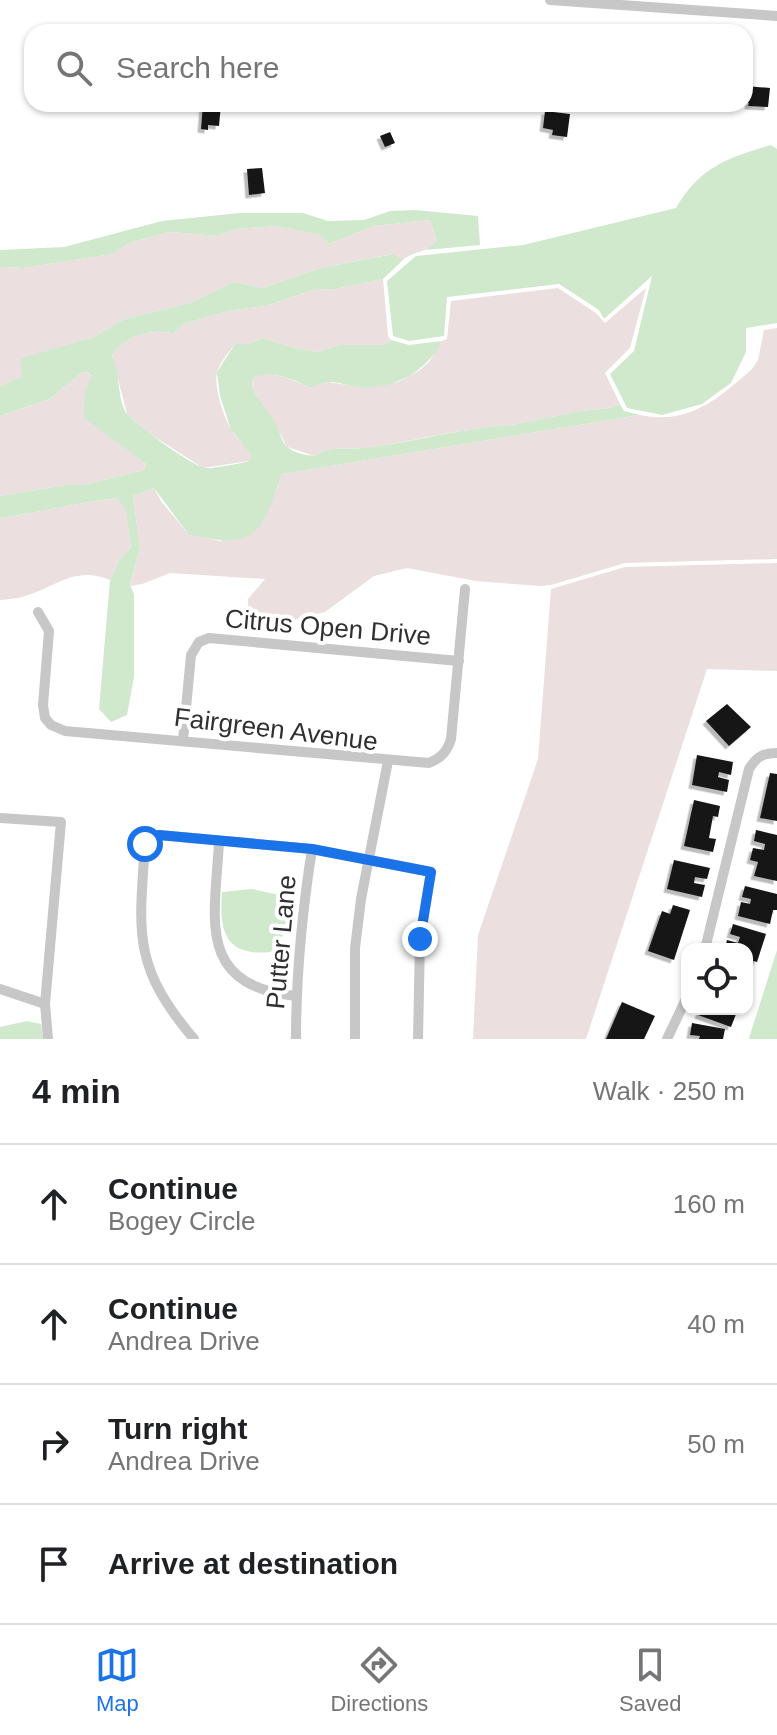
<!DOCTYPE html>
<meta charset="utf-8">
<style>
body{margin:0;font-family:Helvetica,sans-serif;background:#f2f2f2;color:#202124}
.controls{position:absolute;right:24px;bottom:24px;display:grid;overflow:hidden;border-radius:16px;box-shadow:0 2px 6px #0004}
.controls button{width:72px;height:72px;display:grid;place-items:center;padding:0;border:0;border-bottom:2px solid #e0e0e0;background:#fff;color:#202124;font:40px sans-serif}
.stop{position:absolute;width:24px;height:24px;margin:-18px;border:6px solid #1a73e8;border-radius:50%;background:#fff}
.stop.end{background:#1a73e8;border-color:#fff;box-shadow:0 2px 8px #0008}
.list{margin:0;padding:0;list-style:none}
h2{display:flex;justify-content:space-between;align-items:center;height:104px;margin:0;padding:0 32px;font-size:34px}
h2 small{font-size:26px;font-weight:400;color:#757577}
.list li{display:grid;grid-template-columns:52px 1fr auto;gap:24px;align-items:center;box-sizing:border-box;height:120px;padding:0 32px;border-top:2px solid #e0e0e0}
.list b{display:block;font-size:30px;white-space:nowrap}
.list p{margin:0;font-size:26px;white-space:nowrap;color:#757577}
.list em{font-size:26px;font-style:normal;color:#757577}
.icon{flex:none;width:44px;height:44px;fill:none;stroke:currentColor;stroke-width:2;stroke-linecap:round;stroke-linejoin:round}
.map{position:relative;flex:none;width:777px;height:1039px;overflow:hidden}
.search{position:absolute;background:#fff;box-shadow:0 2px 6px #0004;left:24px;right:24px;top:24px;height:88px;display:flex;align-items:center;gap:20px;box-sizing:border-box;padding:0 28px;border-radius:24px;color:#757577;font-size:30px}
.sheet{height:584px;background:#fff}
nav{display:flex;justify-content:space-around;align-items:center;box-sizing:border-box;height:112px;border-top:2px solid #e0e0e0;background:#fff;font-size:22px;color:#757577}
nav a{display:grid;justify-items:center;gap:4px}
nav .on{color:#1a73e8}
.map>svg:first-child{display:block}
.green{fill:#ebdfdf}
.water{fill:#d0e9cd}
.building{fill:#171717;filter:url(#shadow)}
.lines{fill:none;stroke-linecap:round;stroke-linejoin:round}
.minor{stroke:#c7c7c7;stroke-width:10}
.route{stroke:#1a73e8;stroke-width:10}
.labels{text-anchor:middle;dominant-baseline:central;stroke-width:8;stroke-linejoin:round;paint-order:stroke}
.street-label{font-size:26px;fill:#303030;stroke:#fff}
</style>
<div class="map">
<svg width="777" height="1039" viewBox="0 0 777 1039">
<defs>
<filter id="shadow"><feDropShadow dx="-3.5" dy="3.5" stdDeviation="0" flood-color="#0004"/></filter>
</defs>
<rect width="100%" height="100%" fill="#fff"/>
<g class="green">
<path d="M 430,220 L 437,241 C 428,253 415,250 403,260 L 392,254 L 320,268 L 263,288 L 233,282 L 190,303 L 124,319 L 94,337 L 22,358 L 22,376 L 0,386 L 0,267 L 23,268 L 113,254 L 129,243 L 169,232 L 218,236 L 236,229 L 277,226 L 319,235 L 329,244 L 374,226 Z"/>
<path d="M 383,279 L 388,336 L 391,340 L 384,345 L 340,345 L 317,352 L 295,348 L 262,338 L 248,344 L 235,344 C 229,352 220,362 217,372 C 214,387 223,416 231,429 C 236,439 245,445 251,455 L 249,461 L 203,468 L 147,432 L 127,414 L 112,356 C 120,336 155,328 173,334 L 184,324 L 228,311 L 266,306 L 313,290 L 336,289 Z"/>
<path d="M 558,288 L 596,313 L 605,323 L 646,288 L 630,348 L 605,373 L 620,404 L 610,408 L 580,411 L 507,426 C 492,425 478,429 463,431 C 429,435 397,445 363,448 C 347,450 327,445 315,456 L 287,447 C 282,439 280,431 275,424 C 266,408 252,398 252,378 C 268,369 292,379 308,387 L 328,382 L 359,387 L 398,382 L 420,370 L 429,362 L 442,341 L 447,339 L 451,301 Z"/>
<path d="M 777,328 L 777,559 L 625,563 L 551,585 L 540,586 L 476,581 L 407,568 L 374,576 L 325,612 L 280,623 L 248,619 L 248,599 L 265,579 L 170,573 L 142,584 L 130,586 L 140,547 L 133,496 L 154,488 L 161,501 L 189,535 L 221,541 L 275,494 L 282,474 L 640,415 C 689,425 718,399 752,369 L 758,360 L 764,330 Z"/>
<polygon points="86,372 92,376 90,384 113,439 146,464 144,470 83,485 71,484 0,496 0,416 50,399 81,373"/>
<path d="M 119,498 L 126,510 L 131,547 L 119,560 L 110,580 C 76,565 55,587 25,596 C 17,599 8,599 0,600 L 0,518 C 40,513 78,502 119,498 Z"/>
<polygon points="777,563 777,671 707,669 586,1039 473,1039 478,935 538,759 551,589 625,567"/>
</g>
<g class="water">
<path d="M 771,145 L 777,149 L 777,323 L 746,328 L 746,352 L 731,383 L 702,404 L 662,415 L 627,408 L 610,374 L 634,351 L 652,276 L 604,319 L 599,310 L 559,284 L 447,297 L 444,336 L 409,341 L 393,336 L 387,281 L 416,256 L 523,245 L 676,208 C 700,167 727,158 771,145 Z"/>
<polygon points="415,210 478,216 480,245 426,250 437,241 430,220 374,226 329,244 319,235 277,226 236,229 218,236 169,232 129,243 113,254 23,268 0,267 0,250 64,247 162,221 240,213 303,213 328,221 364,220 390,211"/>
<path d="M 393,254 L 403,260 L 383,279 L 336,289 L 313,290 L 266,306 L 228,311 L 184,324 L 173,334 C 155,327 120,337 112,356 C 120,373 117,394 125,411 C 131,422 195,468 206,468 C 211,469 244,463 249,461 L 251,455 L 231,430 L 220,396 L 217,372 L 235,344 L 248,344 L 262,338 L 295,348 L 317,352 L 340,345 L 384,345 L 391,340 L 409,345 L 442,341 C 427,372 393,390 358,387 C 349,386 341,383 332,382 C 323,381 317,387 308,387 C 293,378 268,370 252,378 C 251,400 271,409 278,428 C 281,436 282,444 290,449 C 297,454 307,455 315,456 C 327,445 347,450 363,448 C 397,445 429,436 463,431 C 478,429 492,425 507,426 L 580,411 L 610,408 L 620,404 L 624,411 L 640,415 L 282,474 C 261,533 258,550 189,535 L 154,488 L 133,496 L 140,547 L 130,585 L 134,594 L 134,677 L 127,715 L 111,722 L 99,709 L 110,580 L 119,560 L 131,547 L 126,511 L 118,498 C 78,502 40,513 0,518 L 0,496 L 71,484 L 83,485 L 144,470 L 146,464 L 84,418 L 85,390 L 92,376 L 87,372 L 81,373 L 50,399 L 0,416 L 0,386 L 22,376 L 21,358 L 94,337 L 124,319 L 190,303 L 233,282 L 263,288 L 320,268 Z"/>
<path d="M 252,889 L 289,897 L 286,931 L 271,952 C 225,957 219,931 222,892 Z"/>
<polygon points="777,950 777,1039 749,1039 750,1035"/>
<polygon points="27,1021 41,1024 43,1039 0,1039 0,1027"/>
</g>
<g class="building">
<polygon points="745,86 770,88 768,107 748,106 749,103 745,103"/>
<polygon points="203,104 221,104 219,126 208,125 208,130 201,129"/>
<polygon points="545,111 570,114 567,137 552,135 553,130 543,128"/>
<polygon points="390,132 395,143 385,147 380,136"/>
<polygon points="262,168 265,193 249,195 247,169"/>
<polygon points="727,704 751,727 729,746 706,721"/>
<polygon points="697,755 733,762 731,775 719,772 718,777 729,780 727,792 692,785"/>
<polygon points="770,773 777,774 777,821 760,818"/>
<polygon points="694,800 720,806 718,817 713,816 709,838 716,839 713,852 684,846"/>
<polygon points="756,830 777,835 777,881 754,876 758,862 750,860 753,848 764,850 765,844 754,841"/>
<polygon points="674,860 710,868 707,879 695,877 694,883 705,885 702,897 667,889"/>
<polygon points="745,886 777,894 777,910 773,910 770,924 738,916 741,902 750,904 751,899 742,897"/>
<polygon points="673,905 690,910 674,960 648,951 662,911 670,914"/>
<polygon points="733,924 766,934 757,962 747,959 747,949 725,949 727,940 738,943 740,937 730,934"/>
<polygon points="622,1002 655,1016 644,1039 606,1039"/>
<polygon points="701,1009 738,1009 731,1027 698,1015"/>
<polygon points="692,1023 725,1029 723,1039 699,1039 700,1036 690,1035"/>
</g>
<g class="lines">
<g class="minor">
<polyline points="550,0 777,16"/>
<path d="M 38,612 L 49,631 L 43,705 L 45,718 L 51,725 L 65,731 L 429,763 C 441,758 447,752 451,739 L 465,589"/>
<polyline points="183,740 191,655 199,642 209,638 459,661"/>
<polyline points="0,818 61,822 45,1004 0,989"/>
<path d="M 219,842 C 215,919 195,985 296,996"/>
<path d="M 705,949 L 749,769 C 756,757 763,753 777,753"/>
<polyline points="45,1004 48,1039"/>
<path d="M 194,1039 C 132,966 139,933 145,844 L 151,837 L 159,835 L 312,849 L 431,872 L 420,939 L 418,1039"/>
<path d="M 296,1039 C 296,975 302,913 312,849"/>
<polyline points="355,1039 355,948 361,899 388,761"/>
<polyline points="667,1039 687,997"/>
</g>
</g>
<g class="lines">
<polyline class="route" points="145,844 151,837 159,835 312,849 431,872 420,939"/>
</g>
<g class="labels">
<g class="street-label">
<text transform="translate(328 627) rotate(5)">Citrus Open Drive</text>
<text transform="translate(276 729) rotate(7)">Fairgreen Avenue</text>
<text transform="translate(281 942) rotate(-85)">Putter Lane</text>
</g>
</g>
</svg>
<div class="controls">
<button><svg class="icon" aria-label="locate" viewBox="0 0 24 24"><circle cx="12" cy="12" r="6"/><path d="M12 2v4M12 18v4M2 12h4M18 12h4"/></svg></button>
</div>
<div class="stop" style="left:145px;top:844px"></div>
<div class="stop end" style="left:420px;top:939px"></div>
<div class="search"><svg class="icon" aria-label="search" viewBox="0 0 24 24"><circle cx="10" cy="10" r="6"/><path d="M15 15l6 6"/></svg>Search here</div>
</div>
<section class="sheet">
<h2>4 min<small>Walk · 250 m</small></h2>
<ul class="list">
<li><svg class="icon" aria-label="ahead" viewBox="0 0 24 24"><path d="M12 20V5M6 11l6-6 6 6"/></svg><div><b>Continue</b><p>Bogey Circle</p></div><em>160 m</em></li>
<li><svg class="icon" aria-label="ahead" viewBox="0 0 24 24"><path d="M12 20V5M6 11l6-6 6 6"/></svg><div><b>Continue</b><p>Andrea Drive</p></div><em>40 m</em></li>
<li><svg class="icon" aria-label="right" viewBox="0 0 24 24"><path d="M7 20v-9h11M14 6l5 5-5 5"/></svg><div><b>Turn right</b><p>Andrea Drive</p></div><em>50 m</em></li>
<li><svg class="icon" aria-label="arrive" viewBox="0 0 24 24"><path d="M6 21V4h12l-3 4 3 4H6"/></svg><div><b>Arrive at destination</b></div></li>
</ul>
</section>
<nav>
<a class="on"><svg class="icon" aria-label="map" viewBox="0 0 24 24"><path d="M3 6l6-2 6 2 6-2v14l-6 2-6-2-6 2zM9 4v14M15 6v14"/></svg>Map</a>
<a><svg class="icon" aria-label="directions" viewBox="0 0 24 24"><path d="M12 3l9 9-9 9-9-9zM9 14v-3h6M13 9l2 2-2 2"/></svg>Directions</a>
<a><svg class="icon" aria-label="saved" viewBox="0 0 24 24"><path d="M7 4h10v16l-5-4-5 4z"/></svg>Saved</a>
</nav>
